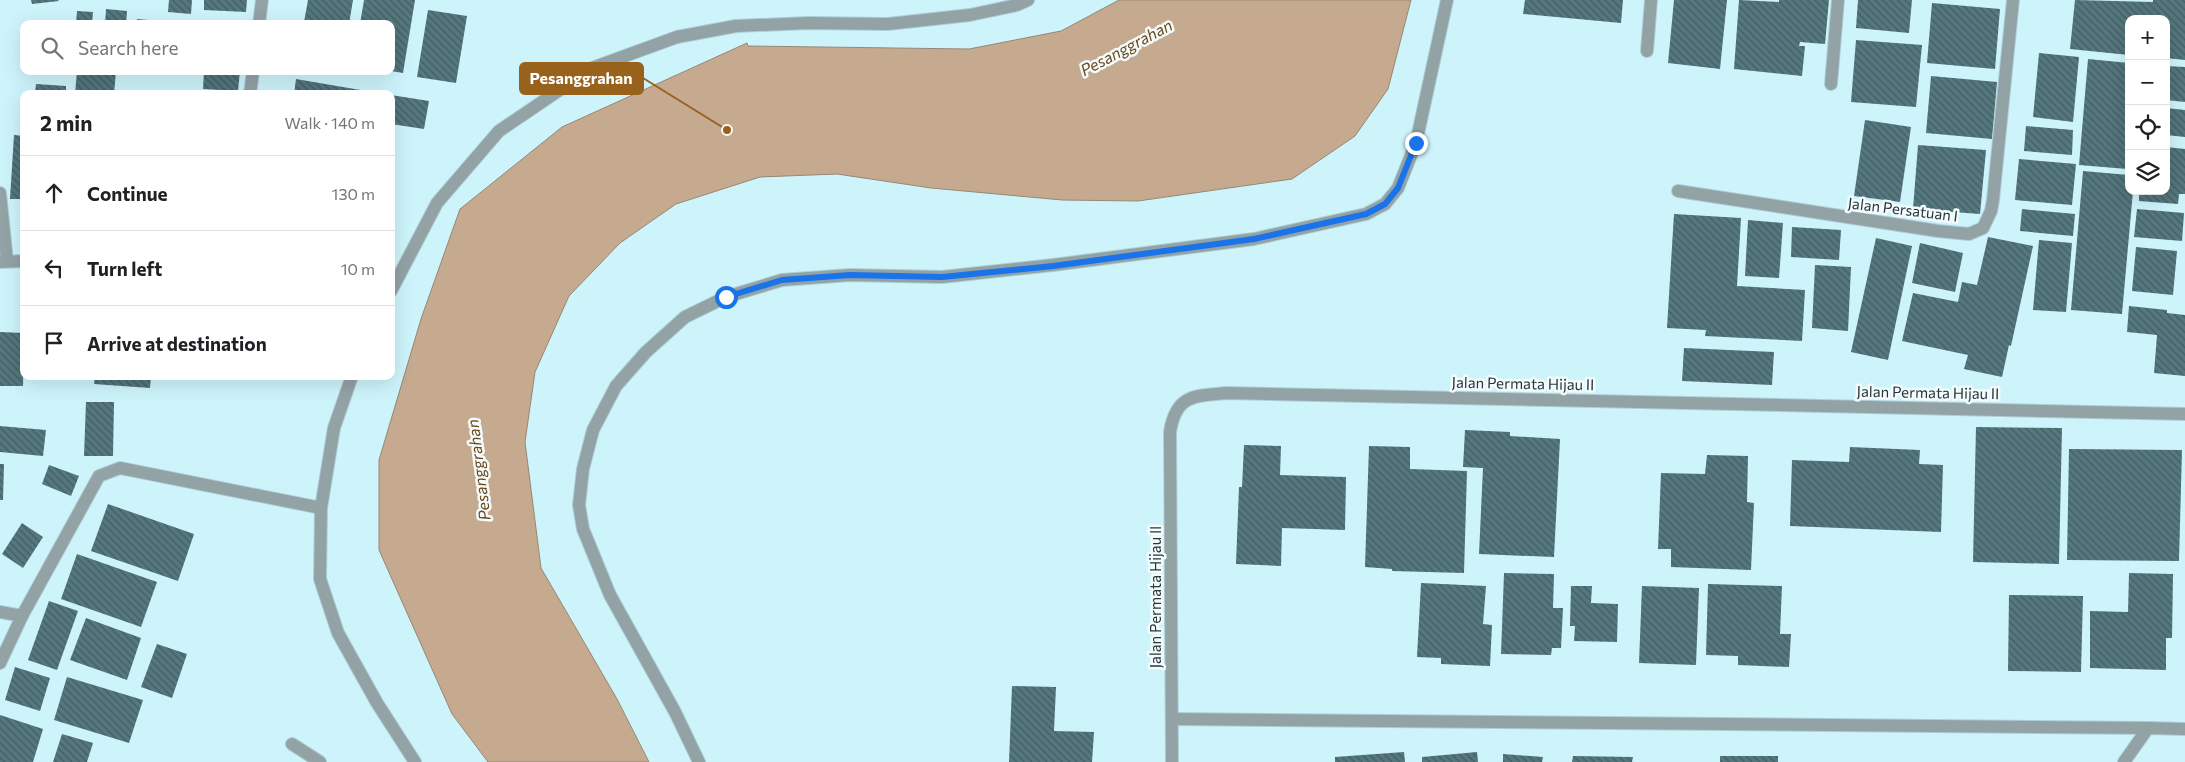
<!DOCTYPE html>
<meta charset="utf-8">
<style>
body{margin:0;font-family:Commissioner,sans-serif;background:#f6f6f6;color:#202124}
.controls{position:absolute;right:15px;top:15px;display:grid;overflow:hidden;border-radius:10px;box-shadow:0 5px 20px #0002}
.controls button{width:45px;height:45px;display:grid;place-items:center;padding:0;border:0;border-bottom:1px solid #e0e0e0;background:#fff;color:#202124;font:25px sans-serif}
.stop{position:absolute;width:15px;height:15px;margin:-11px;border:4px solid #1a73e8;border-radius:50%;background:#fff}
.stop.end{background:#1a73e8;border-color:#fff;box-shadow:0 1px 5px #0008}
.list{margin:0;padding:0;list-style:none}
h2{display:flex;justify-content:space-between;align-items:center;height:65px;margin:0;padding:0 20px;font-size:21px}
h2 small{font-size:16px;font-weight:400;color:#757577}
.list li{display:grid;grid-template-columns:32px 1fr auto;gap:15px;align-items:center;box-sizing:border-box;height:75px;padding:0 20px;border-top:1px solid #e0e0e0}
.list b{display:block;font-size:19px;white-space:nowrap}
.list em{font-size:16px;font-style:normal;color:#757577}
.icon{flex:none;width:28px;height:28px;fill:none;stroke:currentColor;stroke-width:2;stroke-linecap:round;stroke-linejoin:round}
.map{position:relative;flex:none;width:2185px;height:762px;overflow:hidden}
.search{position:absolute;background:#fff;box-shadow:0 5px 20px #0002;left:20px;top:20px;width:375px;height:55px;display:flex;align-items:center;gap:12px;box-sizing:border-box;padding:0 18px;border-radius:10px;color:#757577;font-size:19px}
.panel{position:absolute;background:#fff;box-shadow:0 5px 20px #0002;left:20px;top:90px;width:375px;height:290px;border-radius:10px}
.map>svg:first-child{display:block}
.water{fill:#c5aa8f;stroke:#968775}
.building{fill:url(#building-back-hatch)}
.lines{fill:none;stroke-linecap:round;stroke-linejoin:round}
.minor-casing{stroke:#adced4;stroke-width:14}
.minor{stroke:#93a2a5;stroke-width:12}
.route{stroke:#1a73e8;stroke-width:6}
.labels{text-anchor:middle;dominant-baseline:central;stroke-width:5;stroke-linejoin:round;paint-order:stroke}
.street-label{font-size:15px;fill:#273639;stroke:#f4fbfc}
.water-label{font-size:16px;font-style:italic;fill:#6e481b;stroke:#f4fbfc}
.leader{fill:none;stroke:#99621c;stroke-width:2}
.callout-dot{fill:#99621c;stroke:#f4fbfc;stroke-width:2}
.callout{fill:#99621c;stroke:#99621c;stroke-width:2}
.callout-label{font-size:16px;text-anchor:middle;font-weight:bold;fill:#fff}
</style>
<div class="map">
<svg width="2185" height="762" viewBox="0 0 2185 762">
<defs>
<pattern id="building-back-hatch" width="6" height="6" patternUnits="userSpaceOnUse" patternTransform="scale(1.25)"><rect width="6" height="6" fill="#55777e"/><path d="M-1 5l2 2M0 0l6 6M5-1l2 2" fill="none" stroke="#435d63"/></pattern>
</defs>
<rect width="100%" height="100%" fill="#cef4fb"/>
<polygon class="water" points="1119,0 1411,0 1388,89 1355,136 1292,179 1138,201 1062,200 931,188 837,174 760,177 676,204 620,243 569,296 535,372 525,442 541,568 617,699 649,762 488,762 452,714 379,550 379,460 421,319 460,209 562,127 747,43 748,46 969,49 1061,31"/>
<g class="building">
<polygon points="31,0 58,0 59,1 32,4"/>
<polygon points="169,0 192,0 191,14 168,12"/>
<polygon points="204,0 247,0 246,12 204,10"/>
<polygon points="308,0 353,0 349,24 304,22"/>
<polygon points="364,0 415,0 403,73 391,71 391,24 360,24"/>
<polygon points="1525,0 1623,0 1621,23 1523,14"/>
<polygon points="1674,0 1727,0 1720,69 1668,63"/>
<polygon points="1739,0 1779,2 1779,0 1829,0 1825,44 1800,42 1799,46 1805,46 1802,76 1734,69"/>
<polygon points="1858,0 1912,0 1909,33 1856,28"/>
<polygon points="2075,0 2153,2 2153,0 2185,0 2185,60 2166,58 2166,19 2129,19 2129,55 2070,49"/>
<polygon points="1932,3 2000,9 1995,69 1927,63"/>
<polygon points="106,9 127,11 126,24 105,24"/>
<polygon points="428,10 467,16 456,83 417,77"/>
<polygon points="77,11 93,12 92,24 76,24"/>
<polygon points="137,19 170,22 170,24 137,24"/>
<polygon points="1856,40 1922,45 1916,107 1851,102"/>
<polygon points="2039,53 2079,57 2073,122 2033,117"/>
<polygon points="2088,59 2129,63 2127,169 2079,165"/>
<polygon points="2166,66 2185,67 2185,102 2166,100"/>
<polygon points="77,71 116,71 114,94 75,94"/>
<polygon points="204,71 240,71 238,91 203,89"/>
<polygon points="1931,76 1997,82 1992,139 1926,133"/>
<polygon points="296,79 378,93 378,94 294,94"/>
<polygon points="36,84 66,86 66,94 35,94"/>
<polygon points="391,95 429,101 424,129 391,124"/>
<polygon points="2166,108 2185,110 2185,137 2166,135"/>
<polygon points="1865,120 1911,127 1900,202 1854,196"/>
<polygon points="2026,126 2073,130 2072,155 2024,151"/>
<polygon points="14,135 24,136 24,199 10,199"/>
<polygon points="1918,145 1986,150 1980,214 1913,209"/>
<polygon points="2166,147 2185,149 2185,194 2179,194 2178,204 2139,201 2139,191 2166,191"/>
<polygon points="2019,159 2076,164 2072,205 2015,200"/>
<polygon points="2083,171 2129,175 2129,191 2133,191 2122,314 2071,310"/>
<polygon points="2022,209 2075,214 2073,236 2020,231"/>
<polygon points="2137,209 2184,213 2182,241 2134,237"/>
<polygon points="1674,214 1741,218 1737,286 1805,290 1802,341 1705,336 1706,330 1667,328"/>
<polygon points="1748,220 1783,223 1779,278 1745,276"/>
<polygon points="1792,227 1841,230 1839,260 1791,257"/>
<polygon points="1988,237 2033,246 2011,346 2009,345 2002,377 1964,369 1968,355 1902,341 1913,293 1958,302 1962,282 1977,285"/>
<polygon points="1876,238 1912,246 1888,360 1851,352"/>
<polygon points="2039,240 2072,243 2066,312 2033,310"/>
<polygon points="1920,243 1963,253 1955,292 1912,283"/>
<polygon points="2136,247 2177,251 2173,295 2132,291"/>
<polygon points="1815,265 1851,267 1848,331 1812,328"/>
<polygon points="2129,306 2167,310 2167,313 2185,315 2185,376 2154,373 2157,335 2127,332"/>
<polygon points="0,332 24,333 23,386 0,386"/>
<polygon points="1684,348 1774,352 1772,385 1682,381"/>
<polygon points="95,376 151,376 150,388 94,384"/>
<polygon points="86,402 114,402 113,456 84,456"/>
<polygon points="0,426 46,430 43,456 0,452"/>
<polygon points="1976,427 2062,428 2059,564 1973,562"/>
<polygon points="1465,430 1510,432 1510,436 1560,439 1554,557 1479,554 1483,468 1463,467"/>
<polygon points="1244,445 1281,446 1280,475 1346,477 1345,530 1282,528 1281,566 1236,564 1239,487 1242,487"/>
<polygon points="1369,446 1410,447 1410,469 1467,471 1464,573 1392,571 1392,569 1365,567"/>
<polygon points="1850,447 1920,450 1919,464 1943,465 1941,532 1790,526 1792,460 1849,462"/>
<polygon points="2069,449 2182,450 2179,561 2067,560"/>
<polygon points="1707,455 1748,456 1747,502 1754,503 1751,570 1671,567 1671,549 1658,549 1661,473 1705,474"/>
<polygon points="0,464 4,464 3,500 0,500"/>
<polygon points="49,465 79,476 71,496 42,484"/>
<polygon points="108,504 194,534 178,581 91,551"/>
<polygon points="22,523 43,537 23,568 2,554"/>
<polygon points="77,554 157,582 141,627 61,599"/>
<polygon points="1504,573 1554,574 1553,608 1563,608 1561,648 1552,648 1551,655 1501,654"/>
<polygon points="2129,573 2173,574 2172,638 2166,638 2166,670 2090,668 2090,611 2128,612"/>
<polygon points="1421,583 1486,586 1483,624 1492,625 1490,666 1441,664 1441,658 1417,657"/>
<polygon points="1708,584 1782,586 1780,634 1791,634 1789,667 1738,665 1738,656 1706,655"/>
<polygon points="1571,586 1592,586 1591,603 1618,604 1617,642 1574,641 1575,626 1570,626"/>
<polygon points="1642,586 1699,588 1696,665 1639,663"/>
<polygon points="2009,595 2083,596 2081,672 2008,671"/>
<polygon points="49,601 78,611 57,670 28,660"/>
<polygon points="86,618 141,638 127,680 70,660"/>
<polygon points="157,644 187,654 172,698 141,687"/>
<polygon points="15,667 50,678 40,711 5,700"/>
<polygon points="67,677 143,700 129,743 54,720"/>
<polygon points="1012,686 1056,687 1054,731 1094,732 1092,762 1009,762"/>
<polygon points="0,715 43,729 33,762 0,762"/>
<polygon points="62,734 93,743 87,762 53,762"/>
<polygon points="1404,752 1405,762 1335,762 1335,757"/>
<polygon points="1477,752 1478,762 1422,762 1422,757"/>
<polygon points="1503,754 1543,757 1542,762 1503,762"/>
<polygon points="1573,756 1633,757 1632,762 1572,762"/>
<rect x="1720" y="756" width="58" height="6"/>
</g>
<g class="lines">
<defs>
<g id="minor">
<polyline points="259,24 262,0"/>
<polyline points="1647,51 1651,0"/>
<polyline points="1831,84 1838,0"/>
<polyline points="250,94 253,71"/>
<polyline points="1678,191 1938,231 1969,234 1983,228 1991,211 1993,200 2013,0"/>
<polyline points="0,193 7,261"/>
<polyline points="0,262 24,261"/>
<polyline points="391,291 437,203 499,131 592,68 677,37 736,26 808,23 888,24 970,15 1017,5 1028,0"/>
<polyline points="352,376 334,428 321,508 320,579 338,633 377,703 415,762"/>
<polyline points="0,612 22,616 0,663"/>
<polyline points="22,616 99,476 120,468 321,508"/>
<polyline points="1172,719 2148,728"/>
<polyline points="292,744 320,762"/>
<polyline points="699,762 675,712 610,595 583,529 579,505 583,469 593,430 616,386 646,352 685,317 726,297 782,280 850,275 942,277 1053,265 1254,239 1366,214 1385,204 1398,188 1416,143 1447,0"/>
<path d="M 1172,762 L 1170,432 C 1176,394 1195,396 1227,393 L 2185,414"/>
<polyline points="2124,762 2148,728 2185,729"/>
</g>
</defs>
<use href="#minor" class="minor-casing"/>
<use href="#minor" class="minor"/>
</g>
<g class="lines">
<polyline class="route" points="726,297 782,280 850,275 942,277 1053,266 1254,239 1366,214 1385,204 1398,188 1416,143"/>
</g>
<g class="labels">
<g class="street-label">
<text transform="translate(1903 209) rotate(7)">Jalan Persatuan I</text>
<text transform="translate(1523 383) rotate(1)">Jalan Permata Hijau II</text>
<text transform="translate(1928 392) rotate(1)">Jalan Permata Hijau II</text>
<text transform="translate(1155 597) rotate(-90)">Jalan Permata Hijau II</text>
</g>
<g class="water-label">
<text transform="translate(1126 47) rotate(-28)">Pesanggrahan</text>
<text transform="translate(478 470) rotate(-97)">Pesanggrahan</text>
</g>
</g>
<path class="leader" d="M727 130L643 78"/>
<circle class="callout-dot" cx="727" cy="130" r="5"/>
<rect class="callout" x="520" y="63" width="123" height="31" rx="5"/>
<g class="callout-label">
<text x="581" y="84">Pesanggrahan</text>
</g>
</svg>
<div class="controls">
<button>+</button>
<button>−</button>
<button><svg class="icon" aria-label="locate" viewBox="0 0 24 24"><circle cx="12" cy="12" r="6"/><path d="M12 2v4M12 18v4M2 12h4M18 12h4"/></svg></button>
<button><svg class="icon" aria-label="layers" viewBox="0 0 24 24"><path d="M12 4l9 5-9 5-9-5zM3 14l9 5 9-5"/></svg></button>
</div>
<div class="stop" style="left:726px;top:297px"></div>
<div class="stop end" style="left:1416px;top:143px"></div>
<div class="search"><svg class="icon" aria-label="search" viewBox="0 0 24 24"><circle cx="10" cy="10" r="6"/><path d="M15 15l6 6"/></svg>Search here</div>
<section class="panel">
<h2>2 min<small>Walk · 140 m</small></h2>
<ul class="list">
<li><svg class="icon" aria-label="ahead" viewBox="0 0 24 24"><path d="M12 20V5M6 11l6-6 6 6"/></svg><div><b>Continue</b></div><em>130 m</em></li>
<li><svg class="icon" aria-label="left" viewBox="0 0 24 24"><path d="M17 20v-9H6M10 6l-5 5 5 5"/></svg><div><b>Turn left</b></div><em>10 m</em></li>
<li><svg class="icon" aria-label="arrive" viewBox="0 0 24 24"><path d="M6 21V4h12l-3 4 3 4H6"/></svg><div><b>Arrive at destination</b></div></li>
</ul>
</section>
</div>
